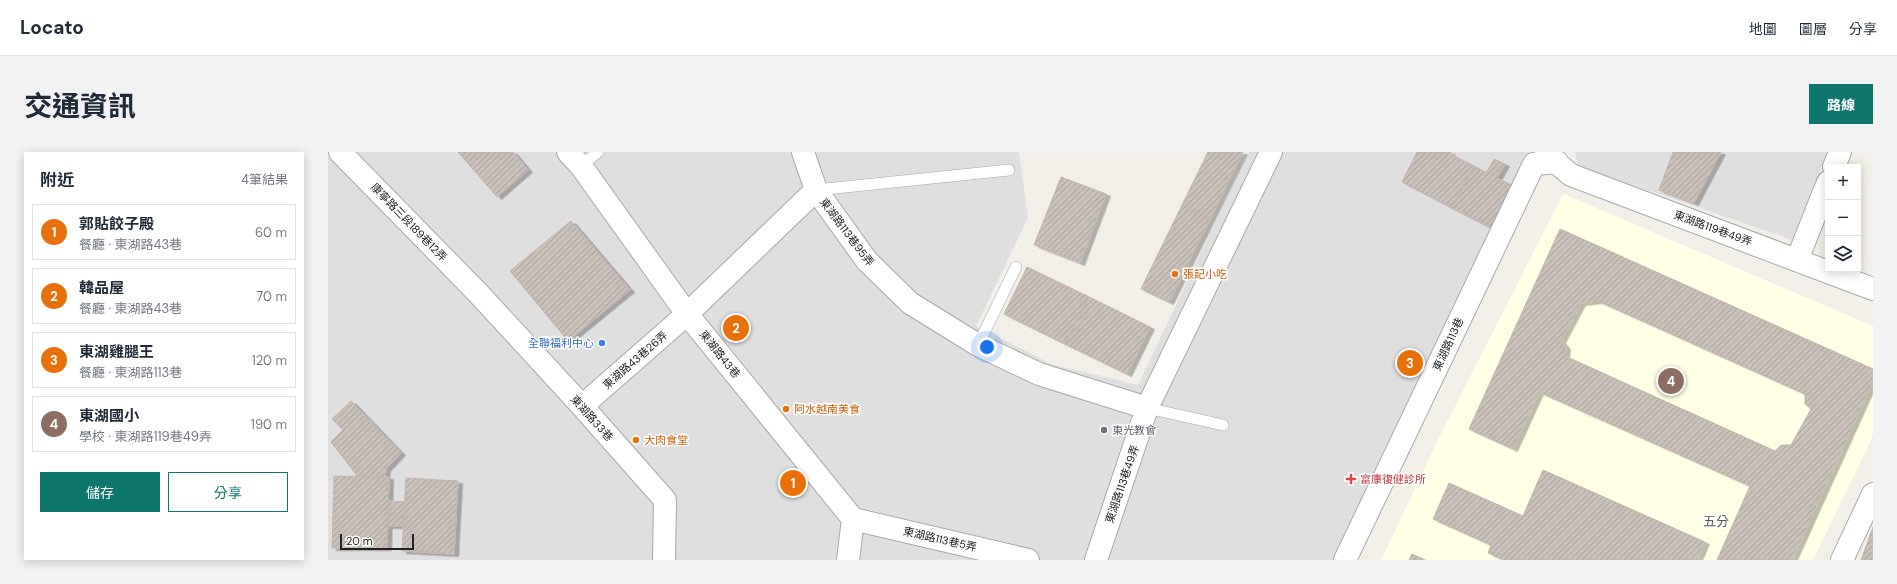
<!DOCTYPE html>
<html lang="zh-TW">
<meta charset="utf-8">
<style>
body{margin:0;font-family:"DM Sans","Noto Sans TC",sans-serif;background:#f2f2f3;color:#1f2937}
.controls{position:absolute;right:12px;top:12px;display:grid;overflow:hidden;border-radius:0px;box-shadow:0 2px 10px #0003}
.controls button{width:36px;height:36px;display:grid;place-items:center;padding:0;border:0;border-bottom:1px solid #e0e1e3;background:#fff;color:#1f2937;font:20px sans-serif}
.scale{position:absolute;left:12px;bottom:10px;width:74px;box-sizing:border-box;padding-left:4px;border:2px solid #222;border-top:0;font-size:11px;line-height:14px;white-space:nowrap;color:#222;-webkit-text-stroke:3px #fff;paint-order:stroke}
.you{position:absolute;left:659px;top:195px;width:14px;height:14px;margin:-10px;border:3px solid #fff;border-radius:50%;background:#1a73e8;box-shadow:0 0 0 6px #1a73e833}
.badge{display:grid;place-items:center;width:26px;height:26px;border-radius:50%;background:#0f766e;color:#fff;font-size:13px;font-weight:700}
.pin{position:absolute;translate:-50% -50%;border:2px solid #fff;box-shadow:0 1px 4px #0006}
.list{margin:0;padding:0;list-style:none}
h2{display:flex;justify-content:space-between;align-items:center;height:52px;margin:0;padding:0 16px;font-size:17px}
h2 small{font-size:13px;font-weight:400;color:#747a83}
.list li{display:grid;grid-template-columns:26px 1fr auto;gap:12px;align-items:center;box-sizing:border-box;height:56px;margin:0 8px 8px;padding:0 8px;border:1px solid #e0e1e3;border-radius:0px}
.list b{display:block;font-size:15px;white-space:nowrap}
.list p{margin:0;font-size:13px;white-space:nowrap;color:#747a83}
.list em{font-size:13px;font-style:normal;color:#747a83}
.actions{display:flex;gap:8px;padding:12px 16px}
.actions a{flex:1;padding:9px 0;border:1px solid #0f766e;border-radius:0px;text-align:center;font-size:14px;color:#0f766e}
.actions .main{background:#0f766e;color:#fff}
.icon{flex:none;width:22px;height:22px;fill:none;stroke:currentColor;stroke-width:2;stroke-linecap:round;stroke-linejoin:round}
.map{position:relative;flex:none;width:1545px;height:408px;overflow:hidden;border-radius:0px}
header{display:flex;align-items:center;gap:24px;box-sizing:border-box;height:56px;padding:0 20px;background:#fff;border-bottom:1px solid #e0e1e3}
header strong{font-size:19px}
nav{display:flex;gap:22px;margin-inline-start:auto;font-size:14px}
.intro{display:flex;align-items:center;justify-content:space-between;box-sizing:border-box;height:96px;padding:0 24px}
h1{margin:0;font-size:28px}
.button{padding:10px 18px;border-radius:0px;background:#0f766e;color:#fff;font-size:14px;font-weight:700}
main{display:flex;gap:24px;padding:0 24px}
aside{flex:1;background:#fff;border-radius:0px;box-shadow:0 2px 10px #0003}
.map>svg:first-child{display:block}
.residential{fill:#e0dfdf}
.education{fill:#ffffe5}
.building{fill:url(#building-hatch);stroke:#c4b6ab;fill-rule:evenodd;filter:url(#shadow)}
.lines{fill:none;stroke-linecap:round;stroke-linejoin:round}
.service-casing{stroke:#a9a9a9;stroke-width:12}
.minor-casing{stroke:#a9a9a9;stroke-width:24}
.service{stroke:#fff;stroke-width:11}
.minor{stroke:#fff;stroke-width:22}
.food-dot{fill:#e8710a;stroke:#fff;stroke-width:1.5}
.shop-dot{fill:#3f7fe0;stroke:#fff;stroke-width:1.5}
.worship-dot{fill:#6b7280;stroke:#fff;stroke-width:1.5}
.health-dot{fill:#e0444e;stroke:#fff;stroke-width:1.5}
.labels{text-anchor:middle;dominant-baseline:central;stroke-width:3;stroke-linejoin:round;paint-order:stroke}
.street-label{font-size:11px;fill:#222;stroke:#fff}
.food-label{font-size:11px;fill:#c56008;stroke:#fff;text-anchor:start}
.shop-label{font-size:11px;fill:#366cbe;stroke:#fff;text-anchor:end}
.worship-label{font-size:11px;fill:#5b616d;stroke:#fff;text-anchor:start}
.health-label{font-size:11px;fill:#be3a42;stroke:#fff;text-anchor:start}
.quarter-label{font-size:13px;fill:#555;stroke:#fff}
</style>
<header>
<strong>Locato</strong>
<nav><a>地圖</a><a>圖層</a><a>分享</a></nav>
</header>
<div class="intro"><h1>交通資訊</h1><a class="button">路線</a></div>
<main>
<aside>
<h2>附近<small>4筆結果</small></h2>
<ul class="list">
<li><span class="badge" style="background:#e8710a">1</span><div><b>郭貼餃子殿</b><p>餐廳 · 東湖路43巷</p></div><em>60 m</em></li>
<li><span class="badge" style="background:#e8710a">2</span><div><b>韓品屋</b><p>餐廳 · 東湖路43巷</p></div><em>70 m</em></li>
<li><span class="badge" style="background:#e8710a">3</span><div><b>東湖雞腿王</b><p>餐廳 · 東湖路113巷</p></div><em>120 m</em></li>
<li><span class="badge" style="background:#8d6e63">4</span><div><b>東湖國小</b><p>學校 · 東湖路119巷49弄</p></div><em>190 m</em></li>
</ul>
<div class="actions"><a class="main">儲存</a><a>分享</a></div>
</aside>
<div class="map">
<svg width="1545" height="408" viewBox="0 0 1545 408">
<defs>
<pattern id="building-hatch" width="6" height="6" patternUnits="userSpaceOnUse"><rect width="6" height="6" fill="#c7bfb8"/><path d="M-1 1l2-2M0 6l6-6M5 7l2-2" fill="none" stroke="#aba49e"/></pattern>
<filter id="shadow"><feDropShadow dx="4.5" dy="2.5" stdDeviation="0" flood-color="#0004"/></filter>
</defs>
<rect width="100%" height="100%" fill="#f2efe9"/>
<g class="residential">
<polygon points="0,0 691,0 700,66 648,174 723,212 810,233 921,0 1212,0 1010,408 0,408"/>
<polygon points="1247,0 1499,0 1464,88 1250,14"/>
</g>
<polygon class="education" points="1235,42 1545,174 1545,284 1485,408 1053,408 1110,288"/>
<g class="building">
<polygon points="130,0 185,0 200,18 169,45"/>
<polygon points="880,0 915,0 882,67 854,53"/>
<polygon points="1089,0 1123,0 1122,2 1146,14 1124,56 1074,30"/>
<polygon points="1345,0 1393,0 1366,51 1331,38"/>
<polygon points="1166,7 1177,12 1169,26 1187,35 1165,77 1124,56 1146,14 1158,21"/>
<polygon points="733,25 778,42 752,111 706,93"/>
<polygon points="854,53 882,67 841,150 813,137"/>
<polygon points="243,69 302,138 240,189 182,119"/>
<path d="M 1232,77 L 1545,217 L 1545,229 L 1464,408 L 1389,408 L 1422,334 L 1211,240 L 1185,297 L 1141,277 ZM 1270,149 L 1477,242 L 1477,252 L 1483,257 L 1463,293 L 1453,293 L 1447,299 L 1237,204 L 1238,195 L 1233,189 L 1253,151 Z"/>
<polygon points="699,115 761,145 737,192 676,162"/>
<polygon points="761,145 822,175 799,222 737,192"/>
<polygon points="23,249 73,301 58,317 57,325 30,325 3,290 15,278 4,267"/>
<polygon points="1215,318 1377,390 1369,408 1176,408 1160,401 1163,393 1105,367 1121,331 1195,364"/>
<polygon points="6,324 61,325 59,396 4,396"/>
<polygon points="78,326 130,329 126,402 74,399"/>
<polygon points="61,349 77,350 75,374 60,374"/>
<polygon points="1545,375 1545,408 1533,408"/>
<polygon points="1084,402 1097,408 1081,408"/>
</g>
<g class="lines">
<defs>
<g id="service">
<polyline points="253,14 270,0"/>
<polyline points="488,38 681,18"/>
<polyline points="650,193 688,115"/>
<polyline points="819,256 895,273"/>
</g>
<g id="minor">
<polyline points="12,0 150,141 254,254 337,348 336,408"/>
<polyline points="240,0 253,14 359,162 525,367 520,408"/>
<polyline points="475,0 488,38 539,109 582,151 650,193 711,222 819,256"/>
<polyline points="1218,2 1243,23 1545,137"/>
<polyline points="1506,15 1512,0"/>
<polyline points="1469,108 1500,30"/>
<polyline points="254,254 358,163 488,38"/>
<polyline points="525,367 700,408"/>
<polyline points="768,408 819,256 943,0"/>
<polyline points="1017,408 1206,12 1229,10"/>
<polyline points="1514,408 1545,342"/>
</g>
</defs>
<use href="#service" class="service-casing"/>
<use href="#minor" class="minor-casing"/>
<use href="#service" class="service"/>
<use href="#minor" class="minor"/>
</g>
<g class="food-dot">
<circle cx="847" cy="122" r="4"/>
<circle cx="458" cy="257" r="4"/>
<circle cx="308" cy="288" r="4"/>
</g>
<circle class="shop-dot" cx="274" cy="191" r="4"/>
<circle class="worship-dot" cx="776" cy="278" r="4"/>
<path class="health-dot" d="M1021 321h4v4h4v4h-4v4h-4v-4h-4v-4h4z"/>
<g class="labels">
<g class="street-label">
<text transform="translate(81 70) rotate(46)">康寧路三段189巷12弄</text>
<text transform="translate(1385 76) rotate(20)">東湖路119巷49弄</text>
<text transform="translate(519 80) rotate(53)">東湖路113巷95弄</text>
<text transform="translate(1120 192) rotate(-65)">東湖路113巷</text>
<text transform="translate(392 202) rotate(51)">東湖路43巷</text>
<text transform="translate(307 208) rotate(-41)">東湖路43巷26弄</text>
<text transform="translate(264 266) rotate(48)">東湖路33巷</text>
<text transform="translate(794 332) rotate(-71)">東湖路113巷49弄</text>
<text transform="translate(612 387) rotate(13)">東湖路113巷5弄</text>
</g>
<g class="food-label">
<text x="855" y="122">張記小吃</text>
<text x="466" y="257">阿水越南美食</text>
<text x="316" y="288">大肉食堂</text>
</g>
<g class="shop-label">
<text x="266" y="191">全聯福利中心</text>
</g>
<g class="worship-label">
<text x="784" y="278">東光教會</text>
</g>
<g class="health-label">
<text x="1032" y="327">富康復健診所</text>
</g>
<g class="quarter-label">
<text x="1388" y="369">五分</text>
</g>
</g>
</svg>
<div class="controls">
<button>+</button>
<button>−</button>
<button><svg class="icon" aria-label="layers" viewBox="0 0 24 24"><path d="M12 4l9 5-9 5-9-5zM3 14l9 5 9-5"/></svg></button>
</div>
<div class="scale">20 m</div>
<div class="you"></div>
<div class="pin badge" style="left:465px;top:331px;background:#e8710a">1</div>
<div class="pin badge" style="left:408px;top:176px;background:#e8710a">2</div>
<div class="pin badge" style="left:1082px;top:211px;background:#e8710a">3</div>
<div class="pin badge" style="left:1343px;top:229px;background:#8d6e63">4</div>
</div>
</main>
